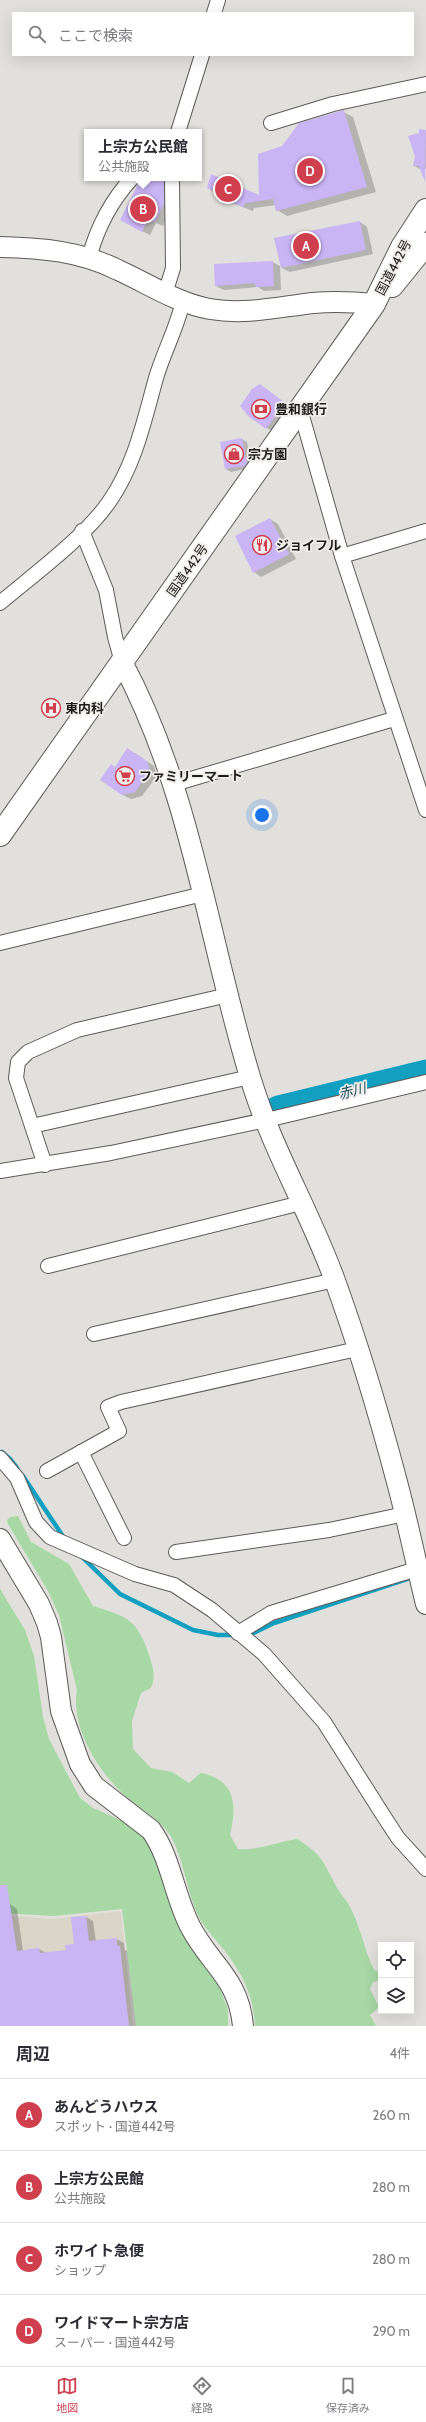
<!DOCTYPE html>
<html lang="ja">
<meta charset="utf-8">
<style>
body{margin:0;font-family:Cabin,"Noto Sans JP",sans-serif;background:#f2f2f3;color:#2b2b33}
.controls{position:absolute;right:12px;bottom:12px;display:grid;overflow:hidden;border-radius:0px;box-shadow:0 4px 16px #0002}
.controls button{width:36px;height:36px;display:grid;place-items:center;padding:0;border:0;border-bottom:1px solid #e1e1e2;background:#fff;color:#2b2b33;font:20px sans-serif}
.you{position:absolute;left:262px;top:815px;width:14px;height:14px;margin:-10px;border:3px solid #fff;border-radius:50%;background:#1a73e8;box-shadow:0 0 0 6px #1a73e833}
.badge{display:grid;place-items:center;width:26px;height:26px;border-radius:50%;background:#cf3f4e;color:#fff;font-size:13px;font-weight:700}
.pin{position:absolute;translate:-50% -50%;border:2px solid #fff;box-shadow:0 1px 4px #0006}
.popup{position:absolute;left:84px;top:129px;width:118px;height:52px;box-sizing:border-box;display:grid;place-content:center;border-radius:0px;background:#fff;filter:drop-shadow(0 1px 3px #0005);font-size:13px;white-space:nowrap;color:#7c7c81}
.popup b{font-size:15px;color:#2b2b33}
.popup::after{content:'';position:absolute;left:50%;top:100%;margin-left:-8px;border:8px solid transparent;border-top-color:#fff}
.list{margin:0;padding:0;list-style:none}
h2{display:flex;justify-content:space-between;align-items:center;height:52px;margin:0;padding:0 16px;font-size:17px}
h2 small{font-size:13px;font-weight:400;color:#7c7c81}
.list li{display:grid;grid-template-columns:26px 1fr auto;gap:12px;align-items:center;box-sizing:border-box;height:72px;padding:0 16px;border-top:1px solid #e1e1e2}
.list b{display:block;font-size:15px;white-space:nowrap}
.list p{margin:0;font-size:13px;white-space:nowrap;color:#7c7c81}
.list em{font-size:13px;font-style:normal;color:#7c7c81}
.icon{flex:none;width:22px;height:22px;fill:none;stroke:currentColor;stroke-width:2;stroke-linecap:round;stroke-linejoin:round}
.map{position:relative;flex:none;width:426px;height:2026px;overflow:hidden}
.search{position:absolute;background:#fff;box-shadow:0 4px 16px #0002;left:12px;right:12px;top:12px;height:44px;display:flex;align-items:center;gap:10px;box-sizing:border-box;padding:0 14px;border-radius:0px;color:#7c7c81;font-size:15px}
.sheet{height:340px;background:#fff}
nav{display:flex;justify-content:space-around;align-items:center;box-sizing:border-box;height:56px;border-top:1px solid #e1e1e2;background:#fff;font-size:11px;color:#7c7c81}
nav a{display:grid;justify-items:center;gap:2px}
nav .on{color:#cf3f4e}
.map>svg:first-child{display:block}
.built{fill:#dad4c9}
.green{fill:#a7d8a5}
.shadow{fill:#0003}
.lines{fill:none;stroke-linecap:round;stroke-linejoin:round}
.stream{stroke:#129fc0;stroke-width:4.5}
.river{stroke:#129fc0;stroke-width:27}
.building{fill:#c9b4f4}
.street-casing{stroke:#5d5b58;stroke-width:16}
.secondary-casing{stroke:#5d5b58;stroke-width:22}
.highway-casing{stroke:#5d5b58;stroke-width:24}
.street{stroke:#fff;stroke-width:14}
.secondary{stroke:#fff;stroke-width:20}
.highway{stroke:#fff;stroke-width:22}
.labels{text-anchor:middle;dominant-baseline:central;stroke-width:3.5;stroke-linejoin:round;paint-order:stroke}
.street-label{font-size:13px;fill:#1d1c1b;stroke:#f0edea}
.poi-label{font-size:13px;font-weight:bold;fill:#1d1c1b;stroke:#f0edea;text-anchor:start}
.water-label{font-size:14px;font-style:italic;fill:#1f515f;stroke:#f0edea}
</style>
<div class="map">
<svg width="426" height="2026" viewBox="0 0 426 2026">
<rect width="100%" height="100%" fill="#e2e0dc"/>
<polygon class="built" points="121,1911 133,2026 0,2026 0,1915 53,1919"/>
<g class="green">
<path d="M 18,1516 L 31,1542 L 69,1564 L 93,1606 C 128,1617 137,1619 149,1655 C 153,1667 156,1676 151,1688 L 141,1693 L 132,1721 L 133,1749 L 151,1768 L 172,1772 L 189,1783 L 201,1773 C 236,1780 237,1805 230,1835 L 238,1849 C 257,1851 277,1842 297,1839 C 322,1855 322,1859 335,1884 C 339,1893 346,1899 350,1907 C 361,1927 364,1950 374,1970 L 381,1973 L 381,1980 L 373,1982 L 370,1989 L 379,2007 L 370,2015 L 376,2026 L 255,2026 C 254,1994 240,1969 220,1945 C 212,1935 202,1925 197,1913 C 186,1889 183,1852 167,1831 C 157,1818 143,1810 130,1800 C 101,1776 70,1729 77,1690 L 59,1615 L 48,1591 L 8,1524 L 7,1520 L 10,1517 Z"/>
<polygon points="0,1589 25,1630 34,1656 43,1717 49,1739 80,1798 93,1808 129,1824 152,1838 171,1895 173,1913 218,1975 219,1986 228,2010 228,2026 136,2026 122,1909 54,1916 0,1913"/>
</g>
<g class="shadow">
<polygon points="343,112 353,117 376,192 287,216 277,210 276,205 254,208 253,211 227,201 208,188 260,197 282,147"/>
<polygon points="426,132 426,169 422,170 414,166 416,156 409,137"/>
<polygon points="142,178 161,178 171,183 171,208 163,226 156,223 150,235 128,224"/>
<polygon points="360,222 367,227 373,254 290,272 282,268 276,239"/>
<polygon points="272,262 280,266 281,290 264,291 258,287 224,290 216,286"/>
<polygon points="267,390 292,408 274,432 267,428"/>
<polygon points="242,439 247,442 252,466 250,468 231,472 226,469"/>
<polygon points="270,519 278,524 296,559 261,577 254,572"/>
<polygon points="135,753 154,766 157,776 142,796 131,799 123,795 116,768"/>
<polygon points="10,1904 17,1909 23,1951 39,1949 46,1953 67,1951 75,1944 86,1917 93,1921 96,1942 116,1939 124,1943 125,1950 127,1951 136,2026 0,2026 0,1905"/>
</g>
<g class="lines">
<g class="stream">
<polyline points="2,1452 10,1459 17,1468"/>
<polyline points="23,1476 64,1538"/>
<polyline points="81,1556 120,1594 193,1630 218,1635 237,1635"/>
<polyline points="247,1636 274,1623 407,1579"/>
</g>
<polyline class="river" points="278,1109 426,1073"/>
</g>
<g class="building">
<polygon points="344,110 367,187 276,211 273,199 245,203 243,207 217,196 217,192 207,188 211,174 259,195 258,154 282,146 299,123"/>
<polygon points="419,129 426,130 425,182 419,166 413,166 415,156 408,136 419,133"/>
<polygon points="141,178 164,178 164,204 155,222 148,219 142,232 120,220"/>
<polygon points="360,221 366,250 281,268 274,238"/>
<polygon points="273,261 274,286 256,287 255,283 215,286 214,264"/>
<polygon points="260,384 285,403 266,429 248,416 240,406 252,389"/>
<polygon points="242,438 247,463 245,466 225,469 220,442"/>
<polygon points="270,518 289,554 253,573 235,536"/>
<polygon points="127,748 147,761 150,771 135,792 122,795 100,780 111,764 115,767"/>
<polygon points="0,1885 7,1885 17,1951 39,1948 40,1953 66,1950 65,1945 74,1944 71,1917 86,1916 89,1941 117,1938 117,1946 120,1946 129,2026 0,2026"/>
</g>
<g class="lines">
<defs>
<g id="street">
<polyline points="214,13 218,0"/>
<polyline points="271,123 333,104 426,84"/>
<polyline points="178,132 202,55"/>
<path d="M 89,258 C 97,228 111,201 132,178"/>
<polyline points="165,294 173,268 172,178"/>
<polyline points="300,409 342,556 426,810"/>
<polyline points="82,531 106,590 115,637 122,662"/>
<polyline points="342,556 426,531"/>
<path d="M 0,603 C 33,575 85,537 109,502 C 135,465 144,421 156,378 C 164,351 177,328 183,301"/>
<polyline points="174,784 394,719"/>
<polyline points="0,943 203,894"/>
<polyline points="32,1126 250,1077"/>
<polyline points="45,1165 16,1078 18,1062 28,1052 77,1030 228,995"/>
<polyline points="0,1171 111,1153 275,1118 426,1082"/>
<polyline points="48,1266 301,1203"/>
<polyline points="94,1334 335,1280"/>
<polyline points="81,1452 124,1538"/>
<polyline points="0,1458 17,1478 36,1522 50,1537 135,1574 174,1585 212,1610 264,1654 324,1722 383,1815 398,1838 426,1869"/>
<polyline points="47,1471 119,1431 108,1407 121,1402 357,1349"/>
<polyline points="176,1552 329,1530 405,1514"/>
<polyline points="238,1633 271,1613 417,1569"/>
</g>
<g id="secondary">
<path d="M 0,247 C 42,248 80,251 118,270 C 149,284 177,303 210,309 C 246,315 278,307 313,303 C 334,301 354,302 374,304"/>
<path d="M 122,662 C 192,792 208,940 251,1080 C 272,1149 309,1210 334,1278 C 358,1344 379,1414 397,1482 C 408,1523 416,1563 426,1604"/>
<path d="M 0,1539 L 39,1604 L 47,1623 L 51,1637 L 61,1711 L 80,1764 L 94,1786 L 151,1830 C 171,1858 174,1895 190,1926 C 209,1964 239,1978 243,2026"/>
</g>
<g id="highway">
<polyline points="392,286 426,244"/>
<polyline points="0,835 374,304 402,247 426,210"/>
</g>
</defs>
<use href="#street" class="street-casing"/>
<use href="#secondary" class="secondary-casing"/>
<use href="#highway" class="highway-casing"/>
<use href="#street" class="street"/>
<use href="#secondary" class="secondary"/>
<use href="#highway" class="highway"/>
</g>
<defs>
<symbol id="bank-ring" viewBox="-11 -11 22 22"><circle r="9.5" fill="#f0edea" stroke="#cf3f4e" stroke-width="1.5"/><path d="M-6-4H6V4H-6ZM0-2.3a2.3 2.3 0 1 0 0 4.6a2.3 2.3 0 1 0 0-4.6Z" fill="#cf3f4e"/></symbol>
<symbol id="shop-ring" viewBox="-11 -11 22 22"><circle r="9.5" fill="#f0edea" stroke="#cf3f4e" stroke-width="1.5"/><path d="M-5-2.5h2.3a2.7 3.5 0 0 1 5.4 0H5L5.5 6h-11ZM-1.5-2.5h3a1.5 2.3 0 0 0-3 0Z" fill="#cf3f4e"/></symbol>
<symbol id="restaurant-ring" viewBox="-11 -11 22 22"><circle r="9.5" fill="#f0edea" stroke="#cf3f4e" stroke-width="1.5"/><path d="M-5-6h1v4h1v-4h1v4h1v-4h1v5L-1.5 .5V6h-2V.5L-5-1ZM5-6V6H3V1.5H1.5Q1.5-4 5-6Z" fill="#cf3f4e"/></symbol>
<symbol id="hospital-ring" viewBox="-11 -11 22 22"><circle r="9.5" fill="#f0edea" stroke="#cf3f4e" stroke-width="1.5"/><path d="M-5-5h3v3.5h4V-5h3V5h-3V1.5h-4V5h-3Z" fill="#cf3f4e"/></symbol>
<symbol id="supermarket-ring" viewBox="-11 -11 22 22"><circle r="9.5" fill="#f0edea" stroke="#cf3f4e" stroke-width="1.5"/><path d="M-6-5.5h2.5l.6 2H6L4.5 2H-2.5L-4.4-4H-6ZM-1.5 3.2a1.3 1.3 0 1 0 .1 0ZM3 3.2a1.3 1.3 0 1 0 .1 0Z" fill="#cf3f4e"/></symbol>
</defs>
<g fill-rule="evenodd">
<use href="#bank-ring" x="250" y="398" width="22" height="22"/>
<use href="#shop-ring" x="223" y="443" width="22" height="22"/>
<use href="#restaurant-ring" x="251" y="534" width="22" height="22"/>
<use href="#hospital-ring" x="40" y="697" width="22" height="22"/>
<use href="#supermarket-ring" x="114" y="765" width="22" height="22"/>
</g>
<g class="labels">
<g class="street-label">
<text transform="translate(393 267) rotate(-62)">国道442号</text>
<text transform="translate(187 570) rotate(-55)">国道442号</text>
</g>
<g class="poi-label">
<text x="275" y="409">豊和銀行</text>
<text x="248" y="454">宗方園</text>
<text x="276" y="545">ジョイフル</text>
<text x="65" y="708">東内科</text>
<text x="139" y="776">ファミリーマート</text>
</g>
<g class="water-label">
<text transform="translate(352 1091) rotate(-14)">赤川</text>
</g>
</g>
</svg>
<div class="controls">
<button><svg class="icon" aria-label="locate" viewBox="0 0 24 24"><circle cx="12" cy="12" r="6"/><path d="M12 2v4M12 18v4M2 12h4M18 12h4"/></svg></button>
<button><svg class="icon" aria-label="layers" viewBox="0 0 24 24"><path d="M12 4l9 5-9 5-9-5zM3 14l9 5 9-5"/></svg></button>
</div>
<div class="you"></div>
<div class="pin badge" style="left:306px;top:246px">A</div>
<div class="pin badge" style="left:143px;top:209px">B</div>
<div class="popup"><b>上宗方公民館</b>公共施設</div>
<div class="pin badge" style="left:228px;top:189px">C</div>
<div class="pin badge" style="left:310px;top:171px">D</div>
<div class="search"><svg class="icon" aria-label="search" viewBox="0 0 24 24"><circle cx="10" cy="10" r="6"/><path d="M15 15l6 6"/></svg>ここで検索</div>
</div>
<section class="sheet">
<h2>周辺<small>4件</small></h2>
<ul class="list">
<li><span class="badge">A</span><div><b>あんどうハウス</b><p>スポット · 国道442号</p></div><em>260 m</em></li>
<li><span class="badge">B</span><div><b>上宗方公民館</b><p>公共施設</p></div><em>280 m</em></li>
<li><span class="badge">C</span><div><b>ホワイト急便</b><p>ショップ</p></div><em>280 m</em></li>
<li><span class="badge">D</span><div><b>ワイドマート宗方店</b><p>スーパー · 国道442号</p></div><em>290 m</em></li>
</ul>
</section>
<nav>
<a class="on"><svg class="icon" aria-label="map" viewBox="0 0 24 24"><path d="M3 6l6-2 6 2 6-2v14l-6 2-6-2-6 2zM9 4v14M15 6v14"/></svg>地図</a>
<a><svg class="icon" aria-label="directions" viewBox="0 0 24 24"><path d="M12 3l9 9-9 9-9-9zM9 14v-3h6M13 9l2 2-2 2"/></svg>経路</a>
<a><svg class="icon" aria-label="saved" viewBox="0 0 24 24"><path d="M7 4h10v16l-5-4-5 4z"/></svg>保存済み</a>
</nav>
